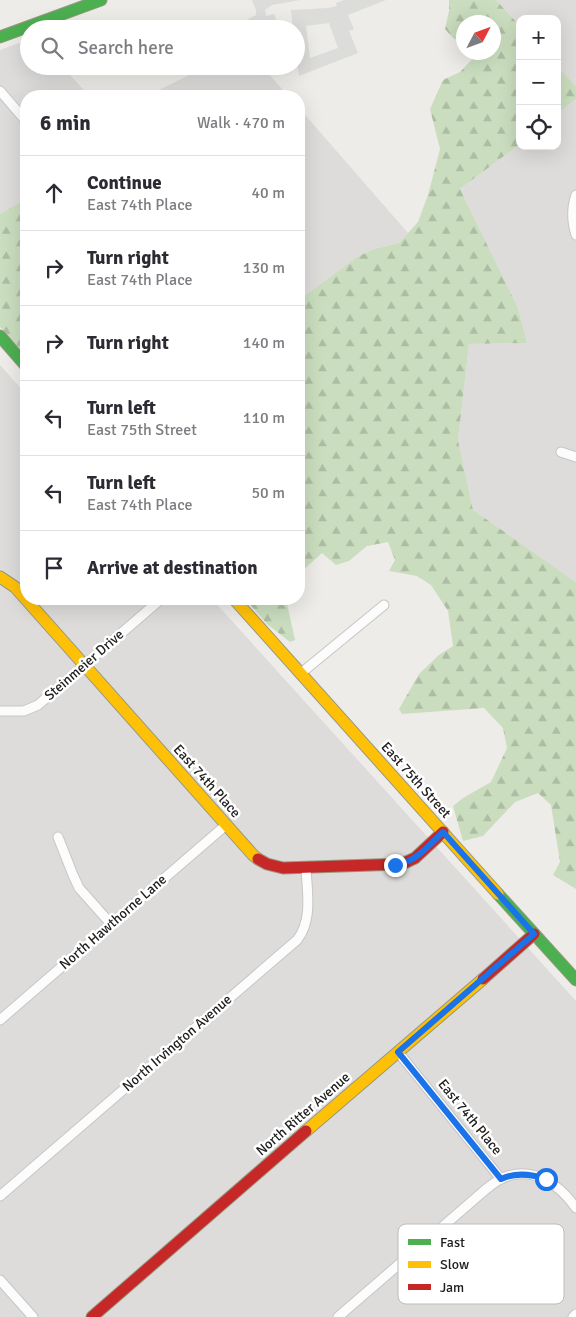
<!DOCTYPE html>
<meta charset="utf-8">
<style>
body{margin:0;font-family:Signika,sans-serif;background:#f2f2f3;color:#2b2b33}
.controls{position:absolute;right:15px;top:15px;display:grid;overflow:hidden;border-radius:10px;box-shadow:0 5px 20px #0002}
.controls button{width:45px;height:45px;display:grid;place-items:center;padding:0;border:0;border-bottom:1px solid #e1e1e2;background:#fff;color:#2b2b33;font:25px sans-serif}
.compass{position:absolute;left:456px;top:15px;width:45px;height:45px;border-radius:50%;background:#fff;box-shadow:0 5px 20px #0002;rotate:49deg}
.stop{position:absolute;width:15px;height:15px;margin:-11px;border:4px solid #1a73e8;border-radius:50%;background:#fff}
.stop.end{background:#1a73e8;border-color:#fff;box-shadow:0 1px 5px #0008}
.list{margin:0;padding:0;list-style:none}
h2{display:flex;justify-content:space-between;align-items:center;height:65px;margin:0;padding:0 20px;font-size:21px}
h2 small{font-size:16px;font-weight:400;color:#7c7c81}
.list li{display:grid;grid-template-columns:32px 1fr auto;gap:15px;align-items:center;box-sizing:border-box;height:75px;padding:0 20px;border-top:1px solid #e1e1e2}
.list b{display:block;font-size:19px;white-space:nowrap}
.list p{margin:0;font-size:16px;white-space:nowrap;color:#7c7c81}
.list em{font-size:16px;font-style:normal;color:#7c7c81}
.icon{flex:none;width:28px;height:28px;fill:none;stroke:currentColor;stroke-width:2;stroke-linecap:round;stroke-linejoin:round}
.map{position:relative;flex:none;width:576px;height:1317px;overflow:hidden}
.search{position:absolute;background:#fff;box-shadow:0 5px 20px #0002;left:20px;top:20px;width:285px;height:55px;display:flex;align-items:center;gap:12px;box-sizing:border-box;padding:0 18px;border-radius:28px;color:#7c7c81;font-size:19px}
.panel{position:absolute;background:#fff;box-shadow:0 5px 20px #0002;left:20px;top:90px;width:285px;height:515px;border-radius:20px}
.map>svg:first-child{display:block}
.residential{fill:#dddcda}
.religious{fill:#dcdcda;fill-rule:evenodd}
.forest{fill:url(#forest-firs)}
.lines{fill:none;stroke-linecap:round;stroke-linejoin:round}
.street-casing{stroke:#c7c6c5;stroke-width:11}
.fast-casing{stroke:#989880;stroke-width:13}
.slow-casing{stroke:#989880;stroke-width:13}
.jam-casing{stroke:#989880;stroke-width:13}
.street{stroke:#fcfcfc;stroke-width:9}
.fast{stroke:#4caf50;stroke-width:11}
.slow{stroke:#ffc107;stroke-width:11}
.jam{stroke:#c62828;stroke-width:11}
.route{stroke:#1a73e8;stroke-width:6}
.labels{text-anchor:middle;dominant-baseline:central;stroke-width:5;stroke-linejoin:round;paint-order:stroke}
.street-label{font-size:14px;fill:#202020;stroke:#fff}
.key{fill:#fff;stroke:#bcbcbc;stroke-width:1}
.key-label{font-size:14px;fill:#202020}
</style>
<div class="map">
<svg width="576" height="1317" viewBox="0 0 576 1317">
<defs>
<pattern id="forest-firs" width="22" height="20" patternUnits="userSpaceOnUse" patternTransform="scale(1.25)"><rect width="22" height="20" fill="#caddbe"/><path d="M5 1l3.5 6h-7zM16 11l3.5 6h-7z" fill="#adbda3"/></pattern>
</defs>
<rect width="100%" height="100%" fill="#eeece9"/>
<g class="residential">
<polygon points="496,0 576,0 576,86 557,66 557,19 520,19 520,26"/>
<polygon points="29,39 29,66 62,66 89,96 26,96 26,194 19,203 0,214 0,50"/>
<polygon points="207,66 262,66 288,96 147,96"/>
<polygon points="576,99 576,582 473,510 458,440 469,344 527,343 518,308 460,189 520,144 520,146 557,146 557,114"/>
<polygon points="299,108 408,233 399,243 374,249 357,257 299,300"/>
<polygon points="0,365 26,394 26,599 212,599 576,1001 576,1317 0,1317"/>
</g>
<g class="religious">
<polygon points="252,0 300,0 272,5 265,10 266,16 274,14 280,29 253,29 248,19 256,15 256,10"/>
<path d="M 344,0 L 386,0 L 348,15 L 354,29 L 349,31 L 358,53 L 299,76 L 296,55 L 296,29 L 293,29 L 291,10 L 328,8 L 337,6 L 336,3 ZM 329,23 L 338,48 L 310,58 L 306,26 Z"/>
</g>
<g class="forest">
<polygon points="449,0 496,0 520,26 520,144 460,189 518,308 527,343 469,344 458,440 473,510 576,582 576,889 553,875 560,862 551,805 538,793 515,802 483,836 463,841 453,806 463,798 491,782 507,748 503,728 484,708 402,714 399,709 419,674 439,655 453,646 448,611 431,585 417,576 389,571 395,560 388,542 367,546 349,561 336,565 322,553 301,572 299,576 299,300 357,257 374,249 399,243 418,222 428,195 440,149 430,109 443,80 460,72 474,57 474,53 494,52 494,22 464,22 463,40 454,39 445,29 449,11"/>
<polygon points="557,66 576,86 576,99 557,114"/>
<polygon points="26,194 26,355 0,327 0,214 19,203"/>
<polygon points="245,599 286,599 295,640 290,642 267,624"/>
</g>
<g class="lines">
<defs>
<g id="street">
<polyline points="0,91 26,121"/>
<path d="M 576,195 C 571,209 572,222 576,235"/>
<polyline points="561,452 576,457"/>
<polyline points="300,674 384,605"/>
<polyline points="0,711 24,711 38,705 161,599"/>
<polyline points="58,837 73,875 79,888 111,924"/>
<polyline points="0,1020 226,825"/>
<polyline points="398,1052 501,1179"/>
<path d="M 0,1196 L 297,940 C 313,920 307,891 306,868"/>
<polyline points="0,1280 33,1317"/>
<path d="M 338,1317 L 485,1190 C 491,1185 497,1180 505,1177 C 534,1166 560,1185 576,1208"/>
<polyline points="573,1317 576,1314"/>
</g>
<g id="fast">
<polyline points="0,37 101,0"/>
<polyline points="0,336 26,366"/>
<polyline points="498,894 576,980"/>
</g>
<g id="slow">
<polyline points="0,577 15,587 253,855 258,859"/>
<polyline points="234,599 498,894"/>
<polyline points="306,1131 483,979"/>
</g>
<g id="jam">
<polyline points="258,859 267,864 283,868 402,864 415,858 443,832"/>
<polyline points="483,979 534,934"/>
<polyline points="92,1317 306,1131"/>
</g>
</defs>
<use href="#street" class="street-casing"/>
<use href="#fast" class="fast-casing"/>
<use href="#slow" class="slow-casing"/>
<use href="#jam" class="jam-casing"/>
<use href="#street" class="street"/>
<use href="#fast" class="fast"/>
<use href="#slow" class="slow"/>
<use href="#jam" class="jam"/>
</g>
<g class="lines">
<path class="route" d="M 395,865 C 415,863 429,845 443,832 L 534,934 L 398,1052 L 501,1179 C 516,1172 531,1174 546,1179"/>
</g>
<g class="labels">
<g class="street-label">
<text transform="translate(84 665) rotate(-41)">Steinmeier Drive</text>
<text transform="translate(416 780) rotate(48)">East 75th Street</text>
<text transform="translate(207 781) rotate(48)">East 74th Place</text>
<text transform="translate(113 922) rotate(-41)">North Hawthorne Lane</text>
<text transform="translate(177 1043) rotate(-41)">North Irvington Avenue</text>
<text transform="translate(303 1114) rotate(-41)">North Ritter Avenue</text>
<text transform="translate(470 1117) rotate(51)">East 74th Place</text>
</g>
</g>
<rect x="398" y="1224" width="166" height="80" rx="8" class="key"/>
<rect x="408" y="1239" width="23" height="6" fill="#4caf50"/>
<rect x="408" y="1261" width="23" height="7" fill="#ffc107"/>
<rect x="408" y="1284" width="23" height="6" fill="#c62828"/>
<g class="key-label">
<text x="440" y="1247">Fast</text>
<text x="440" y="1269">Slow</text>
<text x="440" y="1292">Jam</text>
</g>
</svg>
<div class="controls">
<button>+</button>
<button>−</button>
<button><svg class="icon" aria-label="locate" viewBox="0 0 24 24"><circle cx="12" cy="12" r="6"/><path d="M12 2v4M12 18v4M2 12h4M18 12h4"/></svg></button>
</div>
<svg class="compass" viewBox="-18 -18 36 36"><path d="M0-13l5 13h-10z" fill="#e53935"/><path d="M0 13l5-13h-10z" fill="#7c7c81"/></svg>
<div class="stop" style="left:546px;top:1179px"></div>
<div class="stop end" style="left:395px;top:865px"></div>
<div class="search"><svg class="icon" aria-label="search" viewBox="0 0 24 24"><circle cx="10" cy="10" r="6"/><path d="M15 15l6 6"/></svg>Search here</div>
<section class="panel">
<h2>6 min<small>Walk · 470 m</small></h2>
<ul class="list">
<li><svg class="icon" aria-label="ahead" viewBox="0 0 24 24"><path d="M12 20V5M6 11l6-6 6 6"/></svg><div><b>Continue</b><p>East 74th Place</p></div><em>40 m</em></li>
<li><svg class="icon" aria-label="right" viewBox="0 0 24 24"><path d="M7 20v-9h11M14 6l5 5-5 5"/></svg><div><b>Turn right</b><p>East 74th Place</p></div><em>130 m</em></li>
<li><svg class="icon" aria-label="right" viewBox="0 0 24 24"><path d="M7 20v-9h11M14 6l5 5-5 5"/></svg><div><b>Turn right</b></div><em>140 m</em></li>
<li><svg class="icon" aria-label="left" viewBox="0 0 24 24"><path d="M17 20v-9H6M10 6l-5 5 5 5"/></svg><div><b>Turn left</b><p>East 75th Street</p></div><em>110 m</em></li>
<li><svg class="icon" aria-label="left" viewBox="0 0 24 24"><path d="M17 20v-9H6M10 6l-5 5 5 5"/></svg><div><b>Turn left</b><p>East 74th Place</p></div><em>50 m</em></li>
<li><svg class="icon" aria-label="arrive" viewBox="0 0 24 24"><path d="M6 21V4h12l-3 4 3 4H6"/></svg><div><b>Arrive at destination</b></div></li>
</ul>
</section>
</div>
